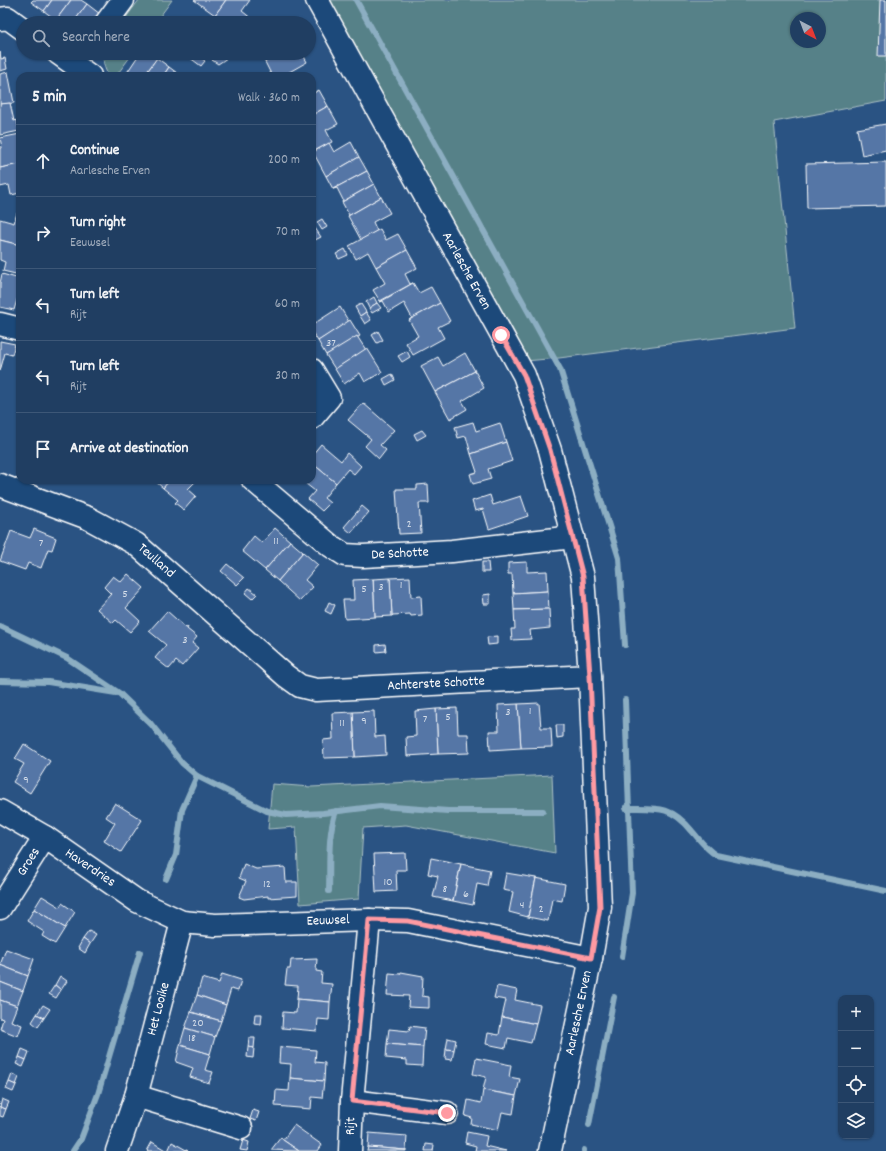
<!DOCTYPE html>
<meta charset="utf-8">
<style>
body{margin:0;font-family:Dekko,sans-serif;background:#284568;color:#f1f3f6}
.controls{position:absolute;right:12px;bottom:12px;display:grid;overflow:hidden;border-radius:8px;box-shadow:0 1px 3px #0004}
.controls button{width:36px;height:36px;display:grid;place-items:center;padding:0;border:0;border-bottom:1px solid #3d5777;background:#203e62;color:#f1f3f6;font:20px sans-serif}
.compass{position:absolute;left:790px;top:12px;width:36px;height:36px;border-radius:50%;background:#203e62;box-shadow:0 1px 3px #0004;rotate:138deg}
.stop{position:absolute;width:12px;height:12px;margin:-9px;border:3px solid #ff9aa2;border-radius:50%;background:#fff}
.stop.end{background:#ff9aa2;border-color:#fff;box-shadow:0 1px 4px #0008}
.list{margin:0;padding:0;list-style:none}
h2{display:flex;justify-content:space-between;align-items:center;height:52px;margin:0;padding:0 16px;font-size:17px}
h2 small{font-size:13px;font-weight:400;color:#a2aebe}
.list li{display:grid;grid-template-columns:26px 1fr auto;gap:12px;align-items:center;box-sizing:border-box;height:72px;padding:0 16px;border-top:1px solid #3d5777}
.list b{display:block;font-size:15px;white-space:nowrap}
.list p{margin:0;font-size:13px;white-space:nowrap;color:#a2aebe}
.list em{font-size:13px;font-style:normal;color:#a2aebe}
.icon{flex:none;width:22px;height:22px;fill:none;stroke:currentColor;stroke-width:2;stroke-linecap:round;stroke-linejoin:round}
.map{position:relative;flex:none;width:886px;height:1151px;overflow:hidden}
.search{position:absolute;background:#203e62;box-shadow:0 1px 3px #0004;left:16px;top:16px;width:300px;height:44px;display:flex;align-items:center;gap:10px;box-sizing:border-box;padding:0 14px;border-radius:22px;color:#a2aebe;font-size:15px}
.panel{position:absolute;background:#203e62;box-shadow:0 1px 3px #0004;left:16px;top:72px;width:300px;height:412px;border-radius:12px}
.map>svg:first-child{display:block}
.green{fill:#578188;stroke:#abc0c4;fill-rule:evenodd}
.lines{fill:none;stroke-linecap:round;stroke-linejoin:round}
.stream{stroke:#8caec2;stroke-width:6}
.building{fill:#5476a6;stroke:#fff}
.street-casing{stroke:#fff;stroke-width:25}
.secondary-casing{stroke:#fff;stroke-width:25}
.street{stroke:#1f4a7a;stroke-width:22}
.secondary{stroke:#1f4a7a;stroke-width:22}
.route{stroke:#ff9aa2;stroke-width:5}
.labels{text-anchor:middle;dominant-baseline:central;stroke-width:3.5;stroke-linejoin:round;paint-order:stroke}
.number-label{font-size:12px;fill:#d4dde9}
.street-label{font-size:14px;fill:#fff;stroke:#1f4a7a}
</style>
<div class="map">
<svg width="886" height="1151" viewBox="0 0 886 1151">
<rect width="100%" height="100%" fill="#2a5383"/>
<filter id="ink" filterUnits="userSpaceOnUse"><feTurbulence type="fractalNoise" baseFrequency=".025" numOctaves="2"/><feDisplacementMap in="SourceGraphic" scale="8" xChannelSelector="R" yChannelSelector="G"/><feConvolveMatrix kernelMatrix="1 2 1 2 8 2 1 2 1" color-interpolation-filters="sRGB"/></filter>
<g filter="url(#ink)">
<g class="green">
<polygon points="139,0 172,0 155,23 122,23"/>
<path d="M 327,0 L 886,0 L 886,101 L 774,122 L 795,328 L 559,358 L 525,361 ZM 796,18 L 820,18 L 820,42 L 796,42 Z"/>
<path d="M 103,53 L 133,53 L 116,76 L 109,76 C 104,69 103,61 103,53 Z"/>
<polygon points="552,775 555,853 406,825 363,828 359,899 300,904 296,827 268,829 272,784 311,787"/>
</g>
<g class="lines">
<g class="stream">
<polyline points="356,0 560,369 619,558 625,645"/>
<polyline points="0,626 67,658 119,693 151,724 182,763 197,776 267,811 286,815 323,813 380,806 448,811 543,811"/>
<polyline points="0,681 48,682 116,693"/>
<path d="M 626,808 C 657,808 671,805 692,831 C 700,840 706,849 716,855 L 886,891"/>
<polyline points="166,879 176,855 182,810 197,776"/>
<path d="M 329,891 C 330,865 327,836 336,811"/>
<polyline points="622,957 632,893 625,700"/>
<polyline points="589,1125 614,997"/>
<polyline points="73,1151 81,1139 98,1094 140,952"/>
<polyline points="584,1151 584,1150"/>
</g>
</g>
<g class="building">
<polygon points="33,0 52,0 44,11 31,2"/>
<polygon points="52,0 71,0 56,20 44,11"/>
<polygon points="71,0 81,0 87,4 73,23 60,23 56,20"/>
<polygon points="194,0 226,0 215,15"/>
<polygon points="226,0 250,0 242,11 257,23 226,23 215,15"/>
<polygon points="880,0 886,0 886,56 878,56"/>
<polygon points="87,4 100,14 93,23 73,23"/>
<polygon points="167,16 173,20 170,23 162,23"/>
<polygon points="0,52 1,59 5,58 7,69 0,71"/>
<polygon points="140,53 150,53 157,58 144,76 128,76 126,74"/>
<polygon points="187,53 194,53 197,55 193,60 185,55"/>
<polygon points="221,53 223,53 227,58 218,64 212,60"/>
<polygon points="260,53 282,53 265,62"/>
<polygon points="282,53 302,53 307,62 284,75 285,76 272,76 265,62"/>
<polygon points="197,55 205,61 201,66 193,60"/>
<polygon points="157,58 169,67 163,76 144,76"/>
<polygon points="169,67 181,76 163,76"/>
<polygon points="8,72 14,103 0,104 0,74"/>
<polygon points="319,90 328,106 312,115 312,94"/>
<polygon points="10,103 14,121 17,120 19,131 0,135 0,104"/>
<polygon points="328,106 338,124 326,130 332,142 312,152 312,115"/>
<polygon points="886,124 886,150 862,155 857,129"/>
<polygon points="20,134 20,164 0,168 0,148 2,148 0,138"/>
<polygon points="351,142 359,157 326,176 313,152 329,143 334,152"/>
<polygon points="359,157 367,171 333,189 326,176"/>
<polygon points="886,162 886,206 807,208 806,164"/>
<polygon points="20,164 20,193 11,195 9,185 0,187 0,168"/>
<polygon points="367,171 374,184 342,202 343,200 337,188 333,189"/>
<polygon points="374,184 381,197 348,216 349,215 342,202"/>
<polygon points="381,197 390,213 373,222 377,231 361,240 348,216"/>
<polygon points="17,213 20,214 20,245 0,240 0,219 14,223"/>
<polygon points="322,219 327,227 322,230 317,222"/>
<polygon points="315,228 321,237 315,240 312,230"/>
<polygon points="380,229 386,240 398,234 407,250 376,267 368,252 356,259 349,246"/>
<polygon points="0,240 20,245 20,275 3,271 5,262 0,260"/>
<polygon points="345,249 348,255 339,259 336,254"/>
<polygon points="407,250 417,268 405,274 410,284 413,283 380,301 373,290 385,283 376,267"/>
<polygon points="2,274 20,279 20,290 14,310 0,307 0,283"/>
<polygon points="413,283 419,293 431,287 440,303 409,320 412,318 404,303 389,312 383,301 380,302"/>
<polygon points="374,297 377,303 369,308 366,302"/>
<polygon points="377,303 381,308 372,313 369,308"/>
<polygon points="440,303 450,321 438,327 444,338 413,355 406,343 418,336 409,320"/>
<polygon points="361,304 366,312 360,316 355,307"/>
<polygon points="340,307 349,322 318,341 312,332 312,325"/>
<polygon points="366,312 371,320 365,324 360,316"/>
<polygon points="350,320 360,336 326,355 318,341"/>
<polygon points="378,331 383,340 377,343 372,335"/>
<polygon points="357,336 366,350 335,369 326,355"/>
<polygon points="0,341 15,344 12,355 5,353 0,371"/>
<polygon points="367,348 382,372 365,382 360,373 344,384 335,369"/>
<polygon points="407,351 410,357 402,362 398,356"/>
<polygon points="465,353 475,371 435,392 421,366 438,357 443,366"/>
<polygon points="475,371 484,388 462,401 467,409 450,419 435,392"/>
<polygon points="392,374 395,380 386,385 383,379"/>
<polygon points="363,403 394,430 380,445 386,450 379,459 365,446 371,439 348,420"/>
<polygon points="473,422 476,431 500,423 506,442 471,454 466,436 458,438 455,427"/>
<polygon points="422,430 426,435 417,440 414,434"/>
<polygon points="506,442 512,461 488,469 491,479 473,484 470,474 477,472 471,454"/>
<polygon points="321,444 341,461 347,453 361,466 354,474 348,469 336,483 312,463 312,455"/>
<polygon points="312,463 336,483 324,498 330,503 322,511 308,499 315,491 301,480 312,480"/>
<polygon points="154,480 170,480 163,488"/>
<polygon points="170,480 197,480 188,489 196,496 184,510 175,503 178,500 163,488"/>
<polygon points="428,484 429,503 419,503 421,533 399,534 396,489 417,489 417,485"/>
<polygon points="490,495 493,505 521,496 528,516 489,529 483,509 475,511 472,501"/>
<polygon points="362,506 369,512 351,533 344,527"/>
<polygon points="275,528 290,541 265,570 242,551 254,536 262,543"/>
<polygon points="34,529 56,538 52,550 48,549 41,568 28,563 25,570 0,561 11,531 30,538"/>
<polygon points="290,541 303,552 278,581 265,570"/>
<polygon points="303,552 318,565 305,580 313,587 300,601 278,581"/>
<polygon points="482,562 488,562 489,572 482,572"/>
<polygon points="527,562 527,572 547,571 548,591 513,593 512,574 508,574 508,563"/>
<polygon points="227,564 244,578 237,585 221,571"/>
<polygon points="128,574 144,588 126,608 140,621 130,632 116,620 113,623 97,609 111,594 104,587 113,576 121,582"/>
<polygon points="410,577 411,597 421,596 422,615 411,616 410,614 393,615 392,616 390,578"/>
<polygon points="390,578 392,616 375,617 373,579"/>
<polygon points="373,579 375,617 345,619 343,600 354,600 353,580"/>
<polygon points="249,588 257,594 252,599 245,593"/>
<polygon points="548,591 549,609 514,610 513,593"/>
<polygon points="490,594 490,604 484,604 483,595"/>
<polygon points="329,602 335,605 331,614 325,611"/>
<polygon points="549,609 550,628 530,630 531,639 512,640 511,629 515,629 514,610"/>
<polygon points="167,611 186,628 188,627 187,629 197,637 192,643 198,648 182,666 176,661 169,669 155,658 166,645 149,631"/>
<polygon points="497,636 497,644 488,645 487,637"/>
<polygon points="385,644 386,651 376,652 376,645"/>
<polygon points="539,703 541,728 551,728 552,747 521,748 518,704"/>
<polygon points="518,704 521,748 490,750 489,731 499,731 498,705"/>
<polygon points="457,708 458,734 468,734 469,753 438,754 436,709"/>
<polygon points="436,709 438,754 407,756 406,737 416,736 415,711"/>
<polygon points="374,711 375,737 385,736 386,755 355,757 353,712"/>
<polygon points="353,712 355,757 324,758 323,740 333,739 332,713"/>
<polygon points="556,725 563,725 563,737 557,738"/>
<polygon points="24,744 50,761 30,793 13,782 24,764 15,759"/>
<polygon points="115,803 142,820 121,852 104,841 115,823 106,817"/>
<polygon points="405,853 406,870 396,870 397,891 376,892 374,854"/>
<polygon points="431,858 461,864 453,901 433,897 438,876 428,874"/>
<polygon points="244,864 256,869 285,867 286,882 297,882 297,896 268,898 268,896 244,899 239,897 246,881 239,878"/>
<polygon points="461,864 490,870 487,886 477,884 473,905 453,901"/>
<polygon points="506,873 536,878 528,917 509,912 513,892 503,890"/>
<polygon points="536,878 565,884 562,901 552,899 548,921 528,917"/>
<polygon points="42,896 60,907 62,903 75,912 65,928 34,909"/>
<polygon points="34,909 65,928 55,944 42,936 44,932 27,921"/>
<polygon points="89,931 96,935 90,944 83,939"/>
<polygon points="83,939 90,944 85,953 78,948"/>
<polygon points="6,949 34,959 28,976 0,965"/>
<polygon points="317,959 316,971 322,972 321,983 332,984 330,1002 297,999 298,986 285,985 287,969 290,969 291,960"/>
<polygon points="0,965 28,976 23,991 0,982"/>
<polygon points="401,972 423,976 422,996 429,997 429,1008 408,1007 409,996 387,995 389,973 400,974"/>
<polygon points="222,974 241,980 238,991 231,989 226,1005 197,995 202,978 219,983"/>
<polygon points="60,976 67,981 61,990 55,985"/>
<polygon points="0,982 23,991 17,1006 0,1000"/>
<polygon points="55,985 61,990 56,998 49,994"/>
<polygon points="497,986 517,990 515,1000 540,1005 536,1024 502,1017 506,1000 494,998"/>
<polygon points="197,995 226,1005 221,1021 191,1012"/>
<polygon points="297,999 330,1002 329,1020 318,1019 317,1031 282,1028 283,1012 296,1013"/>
<polygon points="0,1000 17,1006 11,1021 22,1025 18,1036 0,1029 3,1019 0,1018"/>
<polygon points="43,1005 50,1009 44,1018 37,1014"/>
<polygon points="191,1012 221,1021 215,1037 185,1028"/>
<polygon points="37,1014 44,1018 38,1027 32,1022"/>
<polygon points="255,1014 262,1014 261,1024 254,1023"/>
<polygon points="502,1017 536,1024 531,1043 508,1038 506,1048 486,1044 488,1033 499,1035"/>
<polygon points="410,1026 425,1028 423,1047 387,1044 389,1029 409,1031"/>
<polygon points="185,1028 215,1037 210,1054 180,1045"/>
<polygon points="249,1038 255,1038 254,1048 248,1047"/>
<polygon points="448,1038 456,1040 454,1050 446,1049"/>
<polygon points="387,1044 423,1047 422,1066 407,1065 407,1060 386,1058"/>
<polygon points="180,1045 210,1054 205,1070 213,1072 209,1083 190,1077 193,1068 176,1062"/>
<polygon points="248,1047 254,1048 253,1058 247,1057"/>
<polygon points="280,1047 316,1050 315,1062 325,1063 324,1081 290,1078 291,1064 279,1063"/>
<polygon points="22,1049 29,1052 26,1060 19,1057"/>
<polygon points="446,1049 454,1050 452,1060 445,1059"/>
<polygon points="19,1057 26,1060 23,1067 16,1064"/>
<polygon points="476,1058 511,1065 509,1077 520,1079 516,1096 483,1090 486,1077 473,1074"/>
<polygon points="12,1074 19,1077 16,1085 9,1082"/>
<polygon points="290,1078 324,1081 322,1098 312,1097 311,1109 275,1106 276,1090 289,1091"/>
<polygon points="9,1082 16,1085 13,1092 6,1089"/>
<polygon points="483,1090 516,1096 513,1114 502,1112 498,1130 471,1124 472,1118 465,1116 468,1100 481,1103"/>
<polygon points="2,1099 9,1102 6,1109 0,1107"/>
<polygon points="0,1107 6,1109 3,1117 0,1116"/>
<polygon points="253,1110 259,1112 256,1121 250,1119"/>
<polygon points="294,1125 322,1145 318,1151 299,1151 283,1140"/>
<polygon points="467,1132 487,1136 485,1146 506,1151 475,1151 476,1146 465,1143"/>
<polygon points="369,1133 407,1136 406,1150 368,1147"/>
<polygon points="281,1137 283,1140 299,1151 271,1150"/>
<polygon points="243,1140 249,1142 247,1151 240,1150"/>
<polygon points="152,1142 167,1151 147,1151"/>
<polygon points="172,1142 188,1151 168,1151"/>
<polygon points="426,1144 434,1145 433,1151 425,1151"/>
<polygon points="368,1147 406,1150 406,1151 367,1151"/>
</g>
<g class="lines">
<defs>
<g id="street">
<polyline points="0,19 8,18 23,29"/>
<polyline points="106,23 123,0"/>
<polyline points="58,53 90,76"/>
<polyline points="0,324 20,329"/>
<polyline points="312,370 329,398 312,418"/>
<polyline points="253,480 331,546 345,555 363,556 452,551 573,537"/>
<polyline points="0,485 88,518 136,544 286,676 300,686 316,690 590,676"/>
<polyline points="0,811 45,837 137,901 182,922 215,925 369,920 408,921 591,958"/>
<polyline points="0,908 45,837"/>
<polyline points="136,1096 241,1128"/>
<polyline points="352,1101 447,1113"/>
<polyline points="117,1151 136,1096 182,922"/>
<polyline points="350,1151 352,1101 369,920"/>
</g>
<polyline id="secondary" points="317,0 524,375 550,450 583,577 590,676 600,907 591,958 550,1151"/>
</defs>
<use href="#street" class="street-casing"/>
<use href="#secondary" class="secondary-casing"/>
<use href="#street" class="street"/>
<use href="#secondary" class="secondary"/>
</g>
</g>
<g class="lines" filter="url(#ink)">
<polyline class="route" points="447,1113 352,1101 369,920 408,921 591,958 600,907 590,676 583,577 550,450 524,375 501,335"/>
</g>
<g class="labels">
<g class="number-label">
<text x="331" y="343">37</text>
<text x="409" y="524">2</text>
<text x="276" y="541">11</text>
<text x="41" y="543">7</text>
<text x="401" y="585">1</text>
<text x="381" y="587">3</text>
<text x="364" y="589">5</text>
<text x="125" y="594">5</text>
<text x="185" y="640">3</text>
<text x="530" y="711">1</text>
<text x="508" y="712">3</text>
<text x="448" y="717">5</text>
<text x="425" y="719">7</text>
<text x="364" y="721">9</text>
<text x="342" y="723">11</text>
<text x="26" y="780">9</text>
<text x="388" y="882">10</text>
<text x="267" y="884">12</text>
<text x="445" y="889">8</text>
<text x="466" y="894">6</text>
<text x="522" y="905">4</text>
<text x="541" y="909">2</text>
<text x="198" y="1023">20</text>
<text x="192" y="1038">18</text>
</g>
<g class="street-label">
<text transform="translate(466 271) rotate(61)">Aarlesche Erven</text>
<text transform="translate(400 554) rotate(-3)">De Schotte</text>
<text transform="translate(156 561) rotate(41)">Teulland</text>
<text transform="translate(436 684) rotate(-3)">Achterste Schotte</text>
<text transform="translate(29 862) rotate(-58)">Groes</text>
<text transform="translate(90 868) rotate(34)">Haverdries</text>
<text transform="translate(328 921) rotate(-2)">Eeuwsel</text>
<text transform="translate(159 1009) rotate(-75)">Het Looike</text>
<text transform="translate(579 1013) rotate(-78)">Aarlesche Erven</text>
<text transform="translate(351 1126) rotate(-88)">Rijt</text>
</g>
</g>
</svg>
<div class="controls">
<button>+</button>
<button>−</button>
<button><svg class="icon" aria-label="locate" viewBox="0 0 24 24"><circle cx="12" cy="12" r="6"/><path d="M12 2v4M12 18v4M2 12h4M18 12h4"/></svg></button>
<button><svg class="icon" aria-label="layers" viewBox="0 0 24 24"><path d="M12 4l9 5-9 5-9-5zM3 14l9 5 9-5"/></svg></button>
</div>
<svg class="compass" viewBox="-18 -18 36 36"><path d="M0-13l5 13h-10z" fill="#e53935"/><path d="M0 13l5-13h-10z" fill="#a2aebe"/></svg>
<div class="stop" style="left:501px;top:335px"></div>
<div class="stop end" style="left:447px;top:1113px"></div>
<div class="search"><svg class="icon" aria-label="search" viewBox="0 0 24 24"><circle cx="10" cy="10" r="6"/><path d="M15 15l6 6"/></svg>Search here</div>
<section class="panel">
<h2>5 min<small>Walk · 360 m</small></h2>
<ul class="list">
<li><svg class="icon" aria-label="ahead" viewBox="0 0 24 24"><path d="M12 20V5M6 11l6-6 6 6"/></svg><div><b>Continue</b><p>Aarlesche Erven</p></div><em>200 m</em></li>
<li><svg class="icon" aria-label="right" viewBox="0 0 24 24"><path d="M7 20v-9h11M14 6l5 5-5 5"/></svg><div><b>Turn right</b><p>Eeuwsel</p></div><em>70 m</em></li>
<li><svg class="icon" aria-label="left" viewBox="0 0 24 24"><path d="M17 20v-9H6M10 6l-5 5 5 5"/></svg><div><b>Turn left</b><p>Rijt</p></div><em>60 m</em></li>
<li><svg class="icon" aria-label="left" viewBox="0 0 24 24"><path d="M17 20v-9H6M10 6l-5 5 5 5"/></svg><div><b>Turn left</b><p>Rijt</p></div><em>30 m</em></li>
<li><svg class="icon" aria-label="arrive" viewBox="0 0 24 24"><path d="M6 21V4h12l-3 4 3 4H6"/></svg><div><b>Arrive at destination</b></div></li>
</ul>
</section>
</div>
